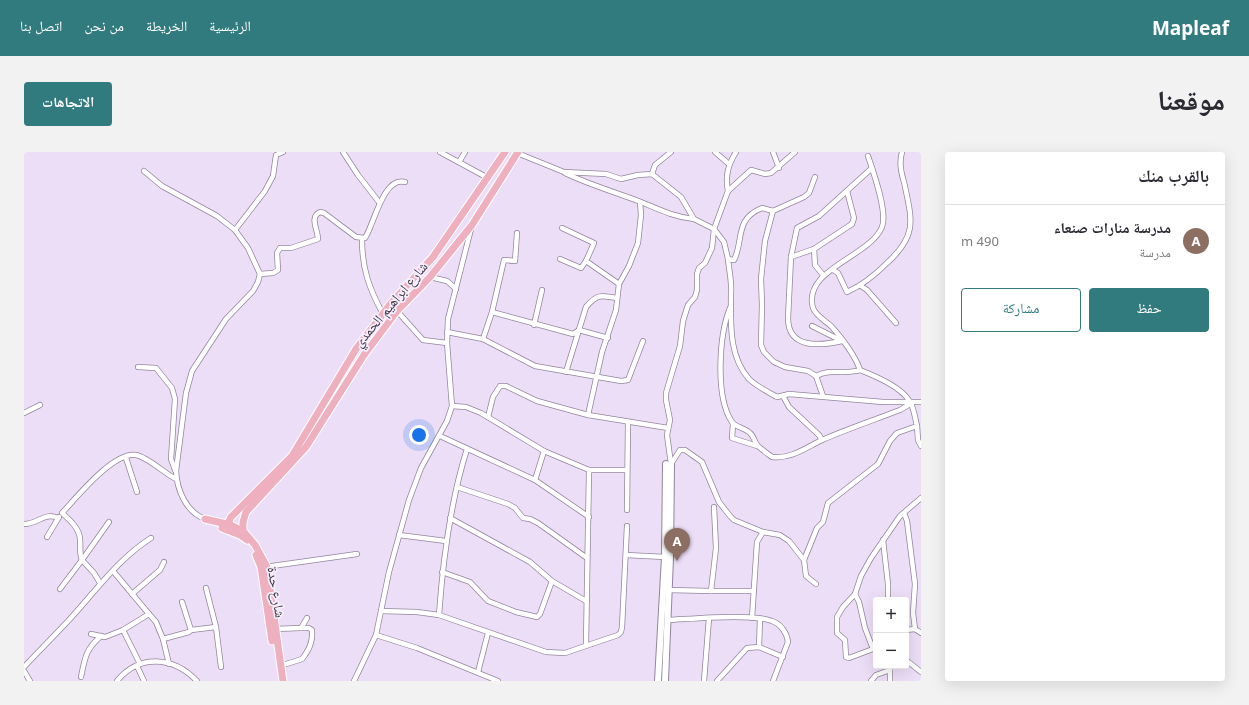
<!DOCTYPE html>
<html lang="ar">
<meta charset="utf-8">
<style>
body{margin:0;font-family:"Noto Sans","Noto Naskh Arabic",sans-serif;background:#f2f2f3;color:#2b2b33;direction:rtl}
.controls{position:absolute;right:12px;bottom:12px;display:grid;overflow:hidden;border-radius:4px;box-shadow:0 4px 16px #0002}
.controls button{width:36px;height:36px;display:grid;place-items:center;padding:0;border:0;border-bottom:1px solid #e1e1e2;background:#fff;color:#2b2b33;font:20px sans-serif}
.you{position:absolute;left:395px;top:283px;width:14px;height:14px;margin:-10px;border:3px solid #fff;border-radius:50%;background:#1a73e8;box-shadow:0 0 0 6px #1a73e833}
.badge{display:grid;place-items:center;width:26px;height:26px;border-radius:50%;background:#317a7e;color:#fff;font-size:13px;font-weight:700}
.pin{position:absolute;translate:-50% -33px;filter:drop-shadow(0 1px 2px #0008)}
.pin::after{content:'';position:absolute;top:21px;width:14px;height:12px;background:inherit;clip-path:polygon(0 0,100% 0,50% 100%)}
.list{margin:0;padding:0;list-style:none}
h2{display:flex;justify-content:space-between;align-items:center;height:52px;margin:0;padding:0 16px;font-size:17px}
h2 small{font-size:13px;font-weight:400;color:#7c7c81}
.list li{display:grid;grid-template-columns:26px 1fr auto;gap:12px;align-items:center;box-sizing:border-box;height:72px;padding:0 16px;border-top:1px solid #e1e1e2}
.list b{display:block;font-size:15px;white-space:nowrap}
.list p{margin:0;font-size:13px;white-space:nowrap;color:#7c7c81}
.list em{font-size:13px;font-style:normal;color:#7c7c81}
.actions{display:flex;gap:8px;padding:12px 16px}
.actions a{flex:1;padding:9px 0;border:1px solid #317a7e;border-radius:4px;text-align:center;font-size:14px;color:#317a7e}
.actions .main{background:#317a7e;color:#fff}
.map{position:relative;flex:none;width:897px;height:529px;overflow:hidden;direction:ltr;border-radius:4px}
header{display:flex;align-items:center;gap:24px;box-sizing:border-box;height:56px;padding:0 20px;background:#317a7e;color:#fff}
header strong{font-size:19px}
nav{display:flex;gap:22px;margin-inline-start:auto;font-size:14px}
.intro{display:flex;align-items:center;justify-content:space-between;box-sizing:border-box;height:96px;padding:0 24px}
h1{margin:0;font-size:28px}
.button{padding:10px 18px;border-radius:4px;background:#317a7e;color:#fff;font-size:14px;font-weight:700}
main{display:flex;gap:24px;padding:0 24px}
aside{flex:1;background:#fff;border-radius:4px;box-shadow:0 4px 16px #0002}
.map>svg:first-child{display:block}
.lines{fill:none;stroke-linecap:round;stroke-linejoin:round}
.street-casing{stroke:#92859c;stroke-width:6}
.secondary-casing{stroke:#92859c;stroke-width:8}
.primary-casing{stroke:#fff;stroke-width:9}
.street{stroke:#fff;stroke-width:4.5}
.secondary{stroke:#fff;stroke-width:6}
.primary{stroke:#eeb0bf;stroke-width:7}
.labels{text-anchor:middle;dominant-baseline:central;stroke-width:3.5;stroke-linejoin:round;paint-order:stroke}
.street-label{font-size:14px;fill:#403a44;stroke:#f6edfd}
</style>
<header>
<strong>Mapleaf</strong>
<nav><a>الرئيسية</a><a>الخريطة</a><a>من نحن</a><a>اتصل بنا</a></nav>
</header>
<div class="intro"><h1>موقعنا</h1><a class="button">الاتجاهات</a></div>
<main>
<aside>
<h2>بالقرب منك<small></small></h2>
<ul class="list">
<li><span class="badge" style="background:#8d6e63">A</span><div><b>مدرسة منارات صنعاء</b><p>مدرسة</p></div><em>490 m</em></li>
</ul>
<div class="actions"><a class="main">حفظ</a><a>مشاركة</a></div>
</aside>
<div class="map">
<svg width="897" height="529" viewBox="0 0 897 529">
<rect width="100%" height="100%" fill="#ecdef7"/>
<g class="lines">
<defs>
<g id="street">
<polyline points="319,0 334,23 355,50"/>
<polyline points="416,0 464,26"/>
<polyline points="691,0 705,12"/>
<polyline points="749,0 755,16"/>
<polyline points="493,1 540,20 582,22 597,27 614,23 628,22 657,45 670,67 690,77 700,90 704,107"/>
<polyline points="435,10 441,0"/>
<path d="M 120,19 L 138,34 L 193,64 L 211,78 L 224,96 L 236,122 L 234,130 L 229,139 L 202,167 L 168,219 L 162,241 L 152,319 C 153,338 162,360 181,367"/>
<path d="M 541,21 C 566,33 591,40 617,50 C 634,57 650,65 670,67"/>
<polyline points="628,22 631,13 647,0"/>
<path d="M 791,25 L 785,41 L 780,45 L 749,59 L 738,56 C 710,67 720,89 710,108 L 704,107 C 705,118 708,130 707,141 C 707,170 704,203 725,227 C 732,234 744,240 753,245 L 765,242 L 859,250 L 897,250"/>
<path d="M 704,39 C 701,24 704,13 712,0"/>
<path d="M 749,59 L 741,89 L 737,127 L 738,153 L 737,193 L 740,200 L 750,210 L 761,215 L 784,219 L 792,224 C 806,216 822,223 836,218 C 851,224 878,235 886,250 C 890,256 891,266 893,274 L 873,281 L 866,289 L 854,312 L 804,351 L 799,370 L 793,376 L 780,408"/>
<polyline points="211,78 241,39 249,24 252,3 259,0"/>
<path d="M 338,87 C 338,117 345,136 359,162"/>
<polyline points="790,97 791,113 799,123"/>
<polyline points="767,105 790,97 828,72 830,66 823,39"/>
<polyline points="536,107 557,116 562,109 570,91 538,76"/>
<polyline points="562,109 595,132"/>
<path d="M 809,118 L 814,121 L 823,140 C 839,133 851,123 863,111 C 894,83 888,68 880,30 C 877,20 875,11 878,0"/>
<path d="M 236,122 L 249,121 L 254,118 L 253,101 L 256,96 L 267,96 L 294,87 C 294,78 285,65 296,60 L 300,61 L 332,85 L 341,86 C 350,73 359,24 381,30"/>
<polyline points="406,125 423,129 432,137"/>
<polyline points="837,134 843,138 872,171"/>
<path d="M 706,156 C 695,183 691,245 708,270 C 711,275 721,276 726,281 C 730,284 730,290 734,294 C 738,298 744,302 748,305 C 768,307 781,296 798,288 C 823,277 850,268 876,258 L 886,252"/>
<polyline points="373,159 399,188 423,191"/>
<polyline points="468,160 549,182 555,178 584,186"/>
<polyline points="510,173 518,138"/>
<polyline points="788,174 816,188"/>
<polyline points="423,180 459,187 511,214 597,229 604,228 619,189"/>
<polyline points="459,187 468,160 480,108 491,109 493,81"/>
<path d="M 818,189 C 795,194 764,197 764,166 L 767,105 L 773,76 L 795,64 L 848,16"/>
<polyline points="114,215 132,216 148,236 151,247 147,307 151,318"/>
<path d="M 836,218 C 832,205 818,186 808,175 C 802,169 792,164 789,156 C 778,117 846,105 858,75 C 864,60 849,19 844,4"/>
<path d="M 542,220 L 562,155 C 573,142 577,143 593,146"/>
<polyline points="792,224 799,244"/>
<polyline points="759,244 765,255 795,283 798,288"/>
<polyline points="428,254 442,255 457,261 520,299 565,318 603,318"/>
<polyline points="0,261 16,253"/>
<polyline points="564,263 578,200 592,158 595,132 605,114 614,91 617,63 616,50"/>
<polyline points="464,265 469,245 476,234 482,234 513,249 564,263 644,276"/>
<polyline points="709,272 708,286 733,294"/>
<polyline points="893,274 894,288 897,294"/>
<polyline points="416,284 511,328 565,365"/>
<polyline points="102,306 113,340"/>
<polyline points="647,312 643,283 646,268 642,248 642,241 656,194 659,169 664,153 671,145 673,138 673,122 675,116 681,111 688,96 690,77 704,39 727,18 741,22 747,21 771,0"/>
<polyline points="647,312 656,298 661,298 678,310 695,350 706,364 710,368 739,380 756,383 765,389 780,408 782,424 792,432"/>
<polyline points="511,328 520,299"/>
<polyline points="433,335 484,352 491,356 499,366 506,367 514,371 563,406"/>
<polyline points="690,355 692,396 687,439 730,439"/>
<polyline points="603,358 604,271"/>
<polyline points="880,361 883,369 891,432 889,461 891,477"/>
<polyline points="426,366 506,410 528,429 562,449"/>
<path d="M 0,372 C 14,372 20,360 34,366"/>
<polyline points="375,383 422,389"/>
<polyline points="23,385 35,365"/>
<polyline points="859,388 864,432 864,448"/>
<polyline points="602,403 641,405"/>
<polyline points="241,415 333,402"/>
<polyline points="89,419 125,462"/>
<polyline points="418,420 446,430 464,449 492,460 513,465 516,462 528,429"/>
<polyline points="76,431 70,421 58,408 85,370"/>
<polyline points="182,436 192,475 197,515"/>
<path d="M 36,437 L 58,408 C 55,401 57,396 56,388 C 56,377 46,368 38,361 C 53,345 89,300 112,303 C 124,305 141,322 152,327"/>
<polyline points="644,438 687,439"/>
<polyline points="108,442 136,418 140,410"/>
<polyline points="831,442 835,450 841,476 849,497 852,497"/>
<polyline points="357,459 393,460 415,463 522,500 541,501 594,483 597,480 598,475 603,374"/>
<path d="M 415,463 C 419,406 426,351 443,297"/>
<polyline points="728,466 733,390 739,380"/>
<path d="M 643,468 C 667,467 727,461 748,469 C 757,472 763,481 764,490 L 749,529"/>
<polyline points="251,477 277,476 283,466"/>
<polyline points="167,478 192,475"/>
<polyline points="882,478 891,477 897,481"/>
<polyline points="67,482 81,485 99,478"/>
<polyline points="352,483 393,496 474,529"/>
<polyline points="139,487 145,512"/>
<polyline points="562,493 565,318"/>
<polyline points="735,495 736,467"/>
<polyline points="849,497 825,506 822,505 821,488 813,481 813,465 819,455 831,442 837,424 847,406 876,364 897,346"/>
<polyline points="882,508 897,520"/>
<polyline points="116,512 99,478 125,462 132,470 139,487 165,480 167,478 158,450"/>
<polyline points="113,514 120,529"/>
<path d="M 256,514 L 278,507 C 285,498 289,490 288,478 L 285,476 L 277,476"/>
<path d="M 0,515 C 15,499 30,484 45,468 C 71,440 94,407 127,386"/>
<polyline points="0,519 6,529"/>
<polyline points="454,520 464,481"/>
<path d="M 57,525 C 61,505 62,497 77,484"/>
<path d="M 93,529 C 115,502 149,504 173,529"/>
<polyline points="330,529 352,483 365,420 385,348 397,316 423,269 428,254 423,191 424,167 447,77"/>
<polyline points="680,529 685,466"/>
<polyline points="693,529 723,496 735,495 759,505"/>
<polyline points="847,529 852,523 866,518"/>
<polyline points="866,529 866,514"/>
</g>
<g id="secondary">
<polyline points="634,529 641,405 642,312"/>
<polyline points="641,529 646,406 647,312"/>
</g>
<g id="primary">
<polyline points="181,367 207,373 220,380 231,393 243,415 259,529"/>
<polyline points="198,376 216,383 223,388"/>
<polyline points="201,377 207,365 268,304 332,197 368,150 409,105 481,0"/>
<polyline points="219,379 219,370 222,360 282,295 340,203 373,159 406,125 448,73 494,0"/>
<polyline points="232,403 237,415 248,489"/>
</g>
</defs>
<use href="#street" class="street-casing"/>
<use href="#secondary" class="secondary-casing"/>
<use href="#primary" class="primary-casing"/>
<use href="#street" class="street"/>
<use href="#secondary" class="secondary"/>
<use href="#primary" class="primary"/>
</g>
<g class="labels">
<g class="street-label">
<text transform="translate(366 152) rotate(-50)">شارع ابراهيم الحمدي</text>
<text transform="translate(253 440) rotate(81)">شارع حدة</text>
</g>
</g>
</svg>
<div class="controls">
<button>+</button>
<button>−</button>
</div>
<div class="you"></div>
<div class="pin badge" style="left:653px;top:409px;background:#8d6e63">A</div>
</div>
</main>
